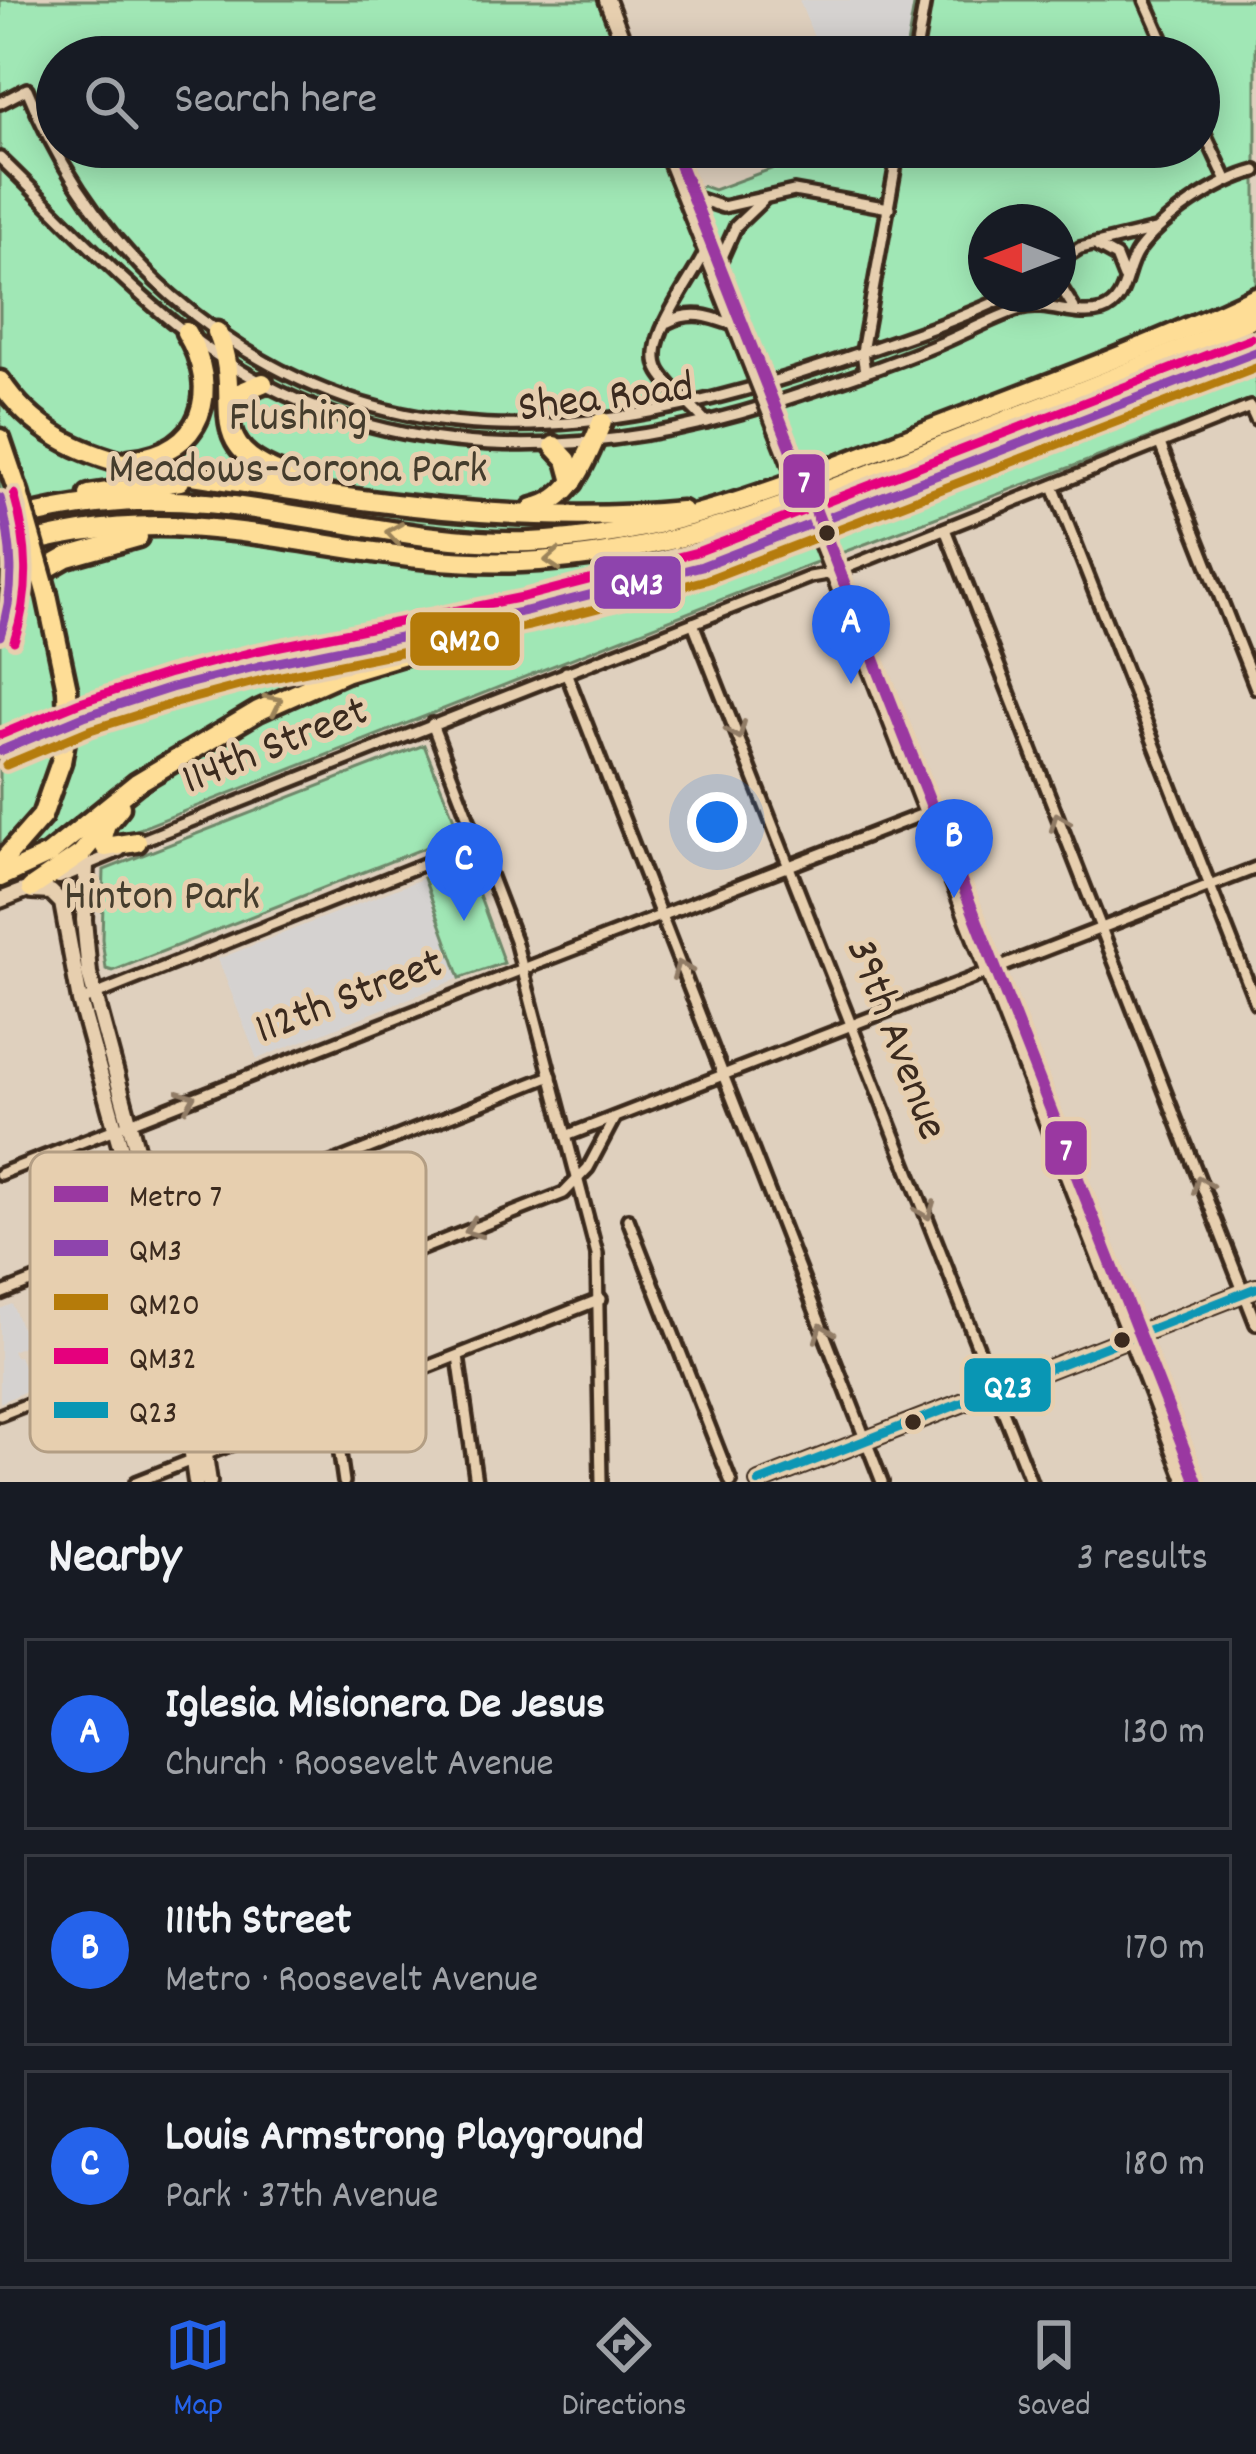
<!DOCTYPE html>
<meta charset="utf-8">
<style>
body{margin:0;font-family:Dekko,sans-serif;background:#20242c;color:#f1f3f6}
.compass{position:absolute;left:968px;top:204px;width:108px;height:108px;border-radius:50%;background:#171b24;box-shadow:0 6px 30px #0003;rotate:270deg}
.you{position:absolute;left:717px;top:822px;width:42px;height:42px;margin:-30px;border:9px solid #fff;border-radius:50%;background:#1a73e8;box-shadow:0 0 0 18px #1a73e833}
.badge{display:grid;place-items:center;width:78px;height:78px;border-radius:50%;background:#2563eb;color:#fff;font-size:39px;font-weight:700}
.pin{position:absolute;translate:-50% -99px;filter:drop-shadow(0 3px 6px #0008)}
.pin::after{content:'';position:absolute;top:63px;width:42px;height:36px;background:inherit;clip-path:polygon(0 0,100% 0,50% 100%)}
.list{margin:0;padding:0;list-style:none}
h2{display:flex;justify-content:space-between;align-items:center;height:156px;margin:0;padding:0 48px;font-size:51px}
h2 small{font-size:39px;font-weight:400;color:#9ea1a6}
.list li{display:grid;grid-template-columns:78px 1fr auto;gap:36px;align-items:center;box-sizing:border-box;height:192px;margin:0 24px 24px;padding:0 24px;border:3px solid #363941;border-radius:0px}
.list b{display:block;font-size:45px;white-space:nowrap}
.list p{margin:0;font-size:39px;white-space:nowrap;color:#9ea1a6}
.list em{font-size:39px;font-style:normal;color:#9ea1a6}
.icon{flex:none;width:66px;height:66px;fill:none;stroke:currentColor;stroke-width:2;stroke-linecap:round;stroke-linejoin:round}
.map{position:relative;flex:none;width:1256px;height:1482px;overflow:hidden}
.search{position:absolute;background:#171b24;box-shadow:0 6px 30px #0003;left:36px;right:36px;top:36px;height:132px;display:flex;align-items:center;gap:30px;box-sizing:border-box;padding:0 42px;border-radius:66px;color:#9ea1a6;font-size:45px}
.sheet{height:804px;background:#171b24}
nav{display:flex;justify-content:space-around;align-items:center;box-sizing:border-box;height:168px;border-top:3px solid #363941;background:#171b24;font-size:33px;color:#9ea1a6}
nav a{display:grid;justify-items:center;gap:6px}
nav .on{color:#2563eb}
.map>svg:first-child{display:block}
.built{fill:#d5d2d0}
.green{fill:#a0e7b5;stroke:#6e886a;stroke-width:3;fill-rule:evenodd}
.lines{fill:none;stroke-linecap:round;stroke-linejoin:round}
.street-casing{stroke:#3b2a1e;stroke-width:18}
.secondary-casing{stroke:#3b2a1e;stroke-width:22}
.highway-casing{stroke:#3b2a1e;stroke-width:27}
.street{stroke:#e7cfaf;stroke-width:9}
.secondary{stroke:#e7cfaf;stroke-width:14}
.highway{stroke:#fedd96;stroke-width:18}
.secondary-bridge-casing{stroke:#3b2a1e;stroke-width:22;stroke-linecap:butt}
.primary-bridge-casing{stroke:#3b2a1e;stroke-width:24;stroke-linecap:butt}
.highway-bridge-casing{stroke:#3b2a1e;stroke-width:27;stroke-linecap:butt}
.secondary-bridge{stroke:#e7cfaf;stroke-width:14}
.primary-bridge{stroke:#fedd96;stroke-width:15}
.highway-bridge{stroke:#fedd96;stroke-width:18}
.bus-1-casing{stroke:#e7cfaf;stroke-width:18}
.bus-2-casing{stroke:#e7cfaf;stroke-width:18}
.bus-3-casing{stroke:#e7cfaf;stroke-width:18}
.bus-4-casing{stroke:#e7cfaf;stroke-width:18}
.bus-1{stroke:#8e44ad;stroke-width:9}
.bus-2{stroke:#b57b0a;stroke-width:9}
.bus-3{stroke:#e5007d;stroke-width:9}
.bus-4{stroke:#0996b4;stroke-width:9}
.metro-1-casing{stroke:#e7cfaf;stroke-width:21}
.metro-1{stroke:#9a38a1;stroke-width:12}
.oneway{stroke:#9c845a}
.oneway2{stroke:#917c66}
.bus-dot{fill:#3b2a1e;stroke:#e7cfaf;stroke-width:4.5}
.labels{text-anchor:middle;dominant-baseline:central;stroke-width:10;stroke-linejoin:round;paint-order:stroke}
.street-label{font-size:45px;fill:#3b2a1e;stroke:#e7cfaf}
.park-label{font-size:45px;fill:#453d2d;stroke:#e7cfaf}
.key{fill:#e7cfaf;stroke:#b39e84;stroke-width:3}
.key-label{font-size:33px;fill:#3b2a1e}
.line-badge{stroke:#e7cfaf;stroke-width:4.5}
.badge-label{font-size:33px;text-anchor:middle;font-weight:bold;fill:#fff}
</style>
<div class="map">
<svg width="1256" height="1482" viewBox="0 0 1256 1482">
<rect width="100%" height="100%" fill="#dfd0be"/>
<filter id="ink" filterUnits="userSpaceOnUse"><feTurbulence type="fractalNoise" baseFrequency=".00833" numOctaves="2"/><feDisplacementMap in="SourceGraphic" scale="24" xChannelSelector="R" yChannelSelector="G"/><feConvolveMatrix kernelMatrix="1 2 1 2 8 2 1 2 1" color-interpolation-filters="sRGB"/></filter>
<g filter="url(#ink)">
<g class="built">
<polygon points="799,0 915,0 905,57 822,57"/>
<polygon points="424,878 460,978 257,1059 218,959"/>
<polygon points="12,1304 28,1344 12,1351 15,1357 19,1356 32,1388 0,1403 0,1309"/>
</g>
<g class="green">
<path d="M 0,0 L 607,0 L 629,57 L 57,57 L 57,147 L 665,147 L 684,193 L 703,186 L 714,190 L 830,147 L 1199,147 L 1199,57 L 905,57 L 915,0 L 1256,0 L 1256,411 L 1250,400 L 809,565 L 78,853 L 52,869 L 0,890 ZM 986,222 L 1058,222 L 1058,294 L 986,294 Z"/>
<polygon points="424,745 460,834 113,971 106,969 102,939 104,870"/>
<polygon points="467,862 504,963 460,978 424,878"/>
</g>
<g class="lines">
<defs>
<g id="street">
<polyline points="1145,0 1170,57"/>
<polyline points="915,57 925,0"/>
<path d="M 0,103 L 27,89 C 59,169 107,239 172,296 C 371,469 593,443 825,365 C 888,343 953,323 1013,294"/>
<polyline points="1199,121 1226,179"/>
<path d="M 0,158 C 69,224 136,300 215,354 C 382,469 588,462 774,403 C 829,385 884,367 937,345 C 964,334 992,318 1020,309 C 1047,301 1076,319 1102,311 C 1128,302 1124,270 1138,251 C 1162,218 1217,181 1256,171"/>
<polyline points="684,194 723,207 794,191 889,208"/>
<polyline points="1098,247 1116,257 1124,277"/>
<polyline points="1065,259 1059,284 1074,308"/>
<polyline points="1058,262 1080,248 1155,230"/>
<polyline points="715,273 736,226 763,200"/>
<path d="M 668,322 C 693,309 711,317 736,326"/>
<polyline points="865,372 862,352 899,147"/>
<path d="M 706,422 C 692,406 671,390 660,372 C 641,341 692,282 706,250"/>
<polyline points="1160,444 1256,688"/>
<polyline points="1053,486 1256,1003"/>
<polyline points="945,529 1256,1324"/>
<polyline points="693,623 1031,1482"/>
<polyline points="566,672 882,1482"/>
<polyline points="432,724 515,940 597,1254 601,1482"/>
<polyline points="135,843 810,577 833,573 1250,407 1256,420"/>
<polyline points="86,865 120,851"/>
<polyline points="80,1001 479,842"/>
<polyline points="566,1136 1256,868"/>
<path d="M 0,1174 C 308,1051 617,933 926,813"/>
<polyline points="628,1219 731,1482"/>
<polyline points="0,1294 551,1076"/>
<polyline points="458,1356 476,1482"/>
<polyline points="333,1405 344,1482"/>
<polyline points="0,1415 564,1193 588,1168 614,1119"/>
<polyline points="136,1482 601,1299"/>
</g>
<g id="secondary">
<polyline points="607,0 629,57"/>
<polyline points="665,147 753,369"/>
<polyline points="823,546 1187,1482"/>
<polyline points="59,876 86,865 84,920 89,973 188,1341 209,1482"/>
<polyline points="32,891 51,892 62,903 80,1001 178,1355 196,1482"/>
<polyline points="0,900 39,885"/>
<polyline points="759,1482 1256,1288"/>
</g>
<g id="highway">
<path d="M 217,332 C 249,406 189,449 306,482"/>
<path d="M 0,381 C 32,430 79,453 134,466 C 314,493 499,529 682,511"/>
<polyline points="229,415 239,393 263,383"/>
<polyline points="0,439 17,489"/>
<polyline points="554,446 567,460 573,482"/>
<path d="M 130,460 C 203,453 222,391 186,332"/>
<polyline points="89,495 180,481"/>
<path d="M 533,508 C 574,500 587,456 602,422"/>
<path d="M 0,524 C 66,504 137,497 206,503 C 315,513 419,545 530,542 C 675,536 804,479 937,427 C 1044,386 1152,346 1256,297"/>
<path d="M 0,551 C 61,532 124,523 188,527 C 302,534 404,567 521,562 C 669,556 801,501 938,447 C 1045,405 1152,365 1256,316"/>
<polyline points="0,595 67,557 138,537"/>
<polyline points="47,595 67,689"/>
<path d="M 0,751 C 222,646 471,640 702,566 L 1256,352"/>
<polyline points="105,827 102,837 105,847 137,842"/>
<polyline points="0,864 42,816 61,762"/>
<polyline points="0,877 48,855 137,783 258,711 345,672 499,626"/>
<polyline points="31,888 81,854 120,807"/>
</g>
</defs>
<use href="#street" class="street-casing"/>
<use href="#secondary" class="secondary-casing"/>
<use href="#highway" class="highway-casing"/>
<use href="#street" class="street"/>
<use href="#secondary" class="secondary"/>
<use href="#highway" class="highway"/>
<defs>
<polyline id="secondary-bridge" points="753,369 823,546"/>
<polyline id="primary-bridge" points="0,498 13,567 6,620"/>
<g id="highway-bridge">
<polyline points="17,489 47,595"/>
<polyline points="61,762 68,724 67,689"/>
</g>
</defs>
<use href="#secondary-bridge" class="secondary-bridge-casing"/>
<use href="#primary-bridge" class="primary-bridge-casing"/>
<use href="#highway-bridge" class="highway-bridge-casing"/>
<use href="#secondary-bridge" class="secondary-bridge"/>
<use href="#primary-bridge" class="primary-bridge"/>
<use href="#highway-bridge" class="highway-bridge"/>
<defs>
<g id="bus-1">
<path d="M 0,498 C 13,545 16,589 0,636"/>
<polyline points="0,751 84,716 171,688 259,666 526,611 702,566 1256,352"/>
</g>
<polyline id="bus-2" points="6,765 90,730 175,703 262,680 529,626 706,580 1256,368"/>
<g id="bus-3">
<path d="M 14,641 C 31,591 28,544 14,494"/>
<polyline points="0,735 80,702 167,674 256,651 523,597 697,552 1251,338"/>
</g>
<polyline id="bus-4" points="759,1482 1256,1288"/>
</defs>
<use href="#bus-1" class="bus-1-casing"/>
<use href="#bus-2" class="bus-2-casing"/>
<use href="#bus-3" class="bus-3-casing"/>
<use href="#bus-4" class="bus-4-casing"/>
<use href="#bus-1" class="bus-1"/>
<use href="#bus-2" class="bus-2"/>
<use href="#bus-3" class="bus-3"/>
<use href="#bus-4" class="bus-4"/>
<defs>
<polyline id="metro-1" points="673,147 1197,1482"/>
</defs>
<use href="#metro-1" class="metro-1-casing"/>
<use href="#metro-1" class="metro-1"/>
</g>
<defs><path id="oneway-chevron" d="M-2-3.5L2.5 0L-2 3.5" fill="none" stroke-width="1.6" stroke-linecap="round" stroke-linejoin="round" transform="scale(3)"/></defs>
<g class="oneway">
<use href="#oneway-chevron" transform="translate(394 533) rotate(-171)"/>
<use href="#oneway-chevron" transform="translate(553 560) rotate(176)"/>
<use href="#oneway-chevron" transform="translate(274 703) rotate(-26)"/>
</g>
<g class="oneway2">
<use href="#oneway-chevron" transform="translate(737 731) rotate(68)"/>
<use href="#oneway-chevron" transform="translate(1059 821) rotate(-111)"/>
<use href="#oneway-chevron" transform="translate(681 969) rotate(-112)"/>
<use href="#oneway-chevron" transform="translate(187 1099) rotate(-22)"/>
<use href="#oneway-chevron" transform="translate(1201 1184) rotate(-111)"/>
<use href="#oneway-chevron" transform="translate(926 1211) rotate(69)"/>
<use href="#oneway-chevron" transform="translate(473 1229) rotate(159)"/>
<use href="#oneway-chevron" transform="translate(823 1332) rotate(-111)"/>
</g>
</g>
<g class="bus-dot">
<circle cx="827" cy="533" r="10"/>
<circle cx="1122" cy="1340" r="10"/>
<circle cx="913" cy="1422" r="10"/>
</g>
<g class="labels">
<g class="street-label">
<text transform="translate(606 400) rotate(-7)">Shea Road</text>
<text transform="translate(276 748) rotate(-22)">114th Street</text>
<text transform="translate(350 999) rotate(-21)">112th Street</text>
<text transform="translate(894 1040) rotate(69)">39th Avenue</text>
</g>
<g class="park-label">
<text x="298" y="420">Flushing<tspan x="298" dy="52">Meadows-Corona Park</tspan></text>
<text x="162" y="899">Hinton Park</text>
</g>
</g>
<rect x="30" y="1152" width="396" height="300" rx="18" class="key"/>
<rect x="54" y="1186" width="54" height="16" fill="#9a38a1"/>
<rect x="54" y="1240" width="54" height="16" fill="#8e44ad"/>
<rect x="54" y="1294" width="54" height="16" fill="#b57b0a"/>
<rect x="54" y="1348" width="54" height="16" fill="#e5007d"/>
<rect x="54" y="1402" width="54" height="16" fill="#0996b4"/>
<g class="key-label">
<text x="129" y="1206">Metro 7</text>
<text x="129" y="1260">QM3</text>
<text x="129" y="1314">QM20</text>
<text x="129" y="1368">QM32</text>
<text x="129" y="1422">Q23</text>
</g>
<g class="line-badge">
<rect x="781" y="452" width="46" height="58" rx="12" fill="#9a38a1"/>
<rect x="592" y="554" width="91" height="57" rx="12" fill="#8e44ad"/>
<rect x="408" y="610" width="114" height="58" rx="12" fill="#b57b0a"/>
<rect x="1043" y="1119" width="46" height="58" rx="12" fill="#9a38a1"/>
<rect x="962" y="1356" width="91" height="58" rx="12" fill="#0996b4"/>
</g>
<g class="badge-label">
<text x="804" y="492">7</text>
<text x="637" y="594">QM3</text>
<text x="465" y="650">QM20</text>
<text x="1066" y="1160">7</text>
<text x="1008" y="1397">Q23</text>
</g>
</svg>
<svg class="compass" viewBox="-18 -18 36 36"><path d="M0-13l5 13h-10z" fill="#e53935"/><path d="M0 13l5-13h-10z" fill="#9ea1a6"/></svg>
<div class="you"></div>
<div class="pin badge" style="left:851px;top:684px">A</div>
<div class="pin badge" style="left:954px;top:898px">B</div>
<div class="pin badge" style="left:464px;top:921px">C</div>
<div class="search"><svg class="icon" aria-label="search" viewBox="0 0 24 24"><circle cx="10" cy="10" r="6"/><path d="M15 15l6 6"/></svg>Search here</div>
</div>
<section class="sheet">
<h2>Nearby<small>3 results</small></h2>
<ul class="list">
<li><span class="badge">A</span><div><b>Iglesia Misionera De Jesus</b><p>Church · Roosevelt Avenue</p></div><em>130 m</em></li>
<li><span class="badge">B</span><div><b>111th Street</b><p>Metro · Roosevelt Avenue</p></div><em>170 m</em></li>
<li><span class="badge">C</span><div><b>Louis Armstrong Playground</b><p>Park · 37th Avenue</p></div><em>180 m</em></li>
</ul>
</section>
<nav>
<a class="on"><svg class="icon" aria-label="map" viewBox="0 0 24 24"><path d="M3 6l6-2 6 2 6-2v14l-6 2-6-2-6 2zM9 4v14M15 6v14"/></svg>Map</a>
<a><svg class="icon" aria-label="directions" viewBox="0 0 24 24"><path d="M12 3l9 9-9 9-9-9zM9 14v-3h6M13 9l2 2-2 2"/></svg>Directions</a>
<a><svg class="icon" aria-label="saved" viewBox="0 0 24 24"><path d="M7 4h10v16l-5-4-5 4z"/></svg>Saved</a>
</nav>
